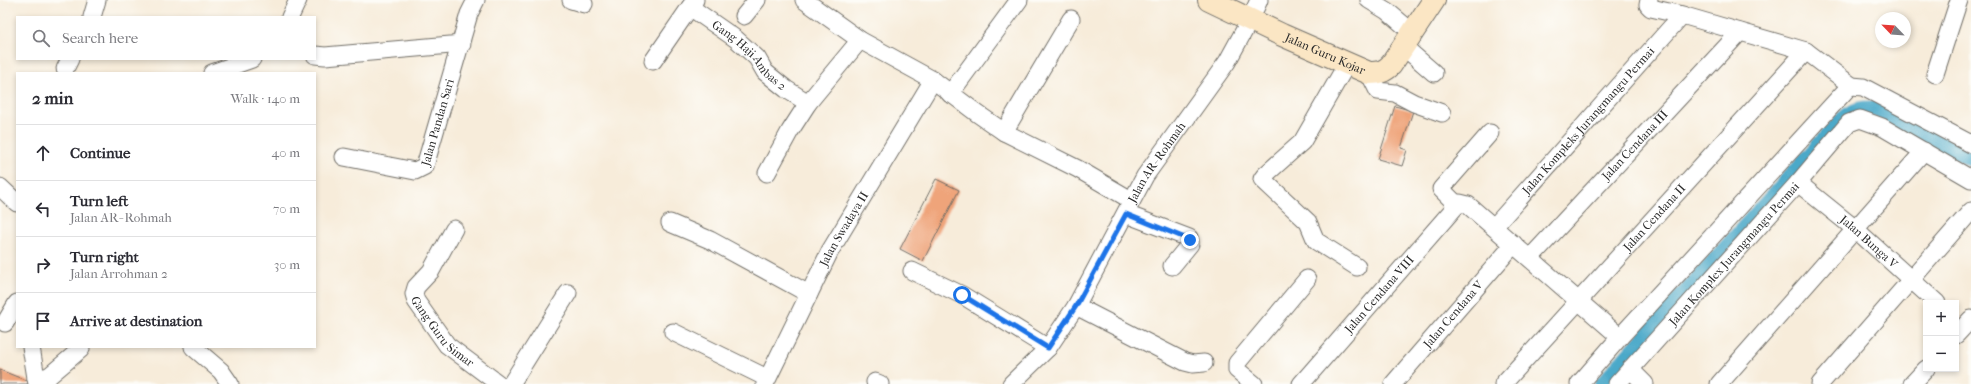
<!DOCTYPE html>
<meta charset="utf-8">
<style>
body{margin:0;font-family:"IM FELL French Canon",serif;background:#f7f7f7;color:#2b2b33}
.controls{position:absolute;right:12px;bottom:12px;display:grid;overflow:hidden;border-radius:0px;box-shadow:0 2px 6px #0003}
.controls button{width:36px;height:36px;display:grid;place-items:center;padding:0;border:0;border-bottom:1px solid #e1e1e2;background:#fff;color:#2b2b33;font:20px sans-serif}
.compass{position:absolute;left:1875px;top:12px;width:36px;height:36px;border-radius:50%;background:#fff;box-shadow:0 2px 6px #0003;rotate:295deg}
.stop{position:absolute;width:12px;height:12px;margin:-9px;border:3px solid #1a73e8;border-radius:50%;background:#fff}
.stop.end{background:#1a73e8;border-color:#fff;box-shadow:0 1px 4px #0008}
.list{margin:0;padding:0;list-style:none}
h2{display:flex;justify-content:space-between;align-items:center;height:52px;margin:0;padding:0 16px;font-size:17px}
h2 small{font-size:13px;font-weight:400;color:#7c7c81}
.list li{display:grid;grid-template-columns:26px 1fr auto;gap:12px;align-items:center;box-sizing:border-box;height:56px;padding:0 16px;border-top:1px solid #e1e1e2}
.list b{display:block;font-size:15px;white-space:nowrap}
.list p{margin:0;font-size:13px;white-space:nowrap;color:#7c7c81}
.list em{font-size:13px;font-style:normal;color:#7c7c81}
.icon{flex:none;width:22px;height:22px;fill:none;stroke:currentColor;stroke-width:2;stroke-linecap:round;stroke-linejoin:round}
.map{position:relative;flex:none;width:1971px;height:384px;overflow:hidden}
.search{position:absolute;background:#fff;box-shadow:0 2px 6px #0003;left:16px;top:16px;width:300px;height:44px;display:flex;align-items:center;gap:10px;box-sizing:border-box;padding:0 14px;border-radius:0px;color:#7c7c81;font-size:15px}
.panel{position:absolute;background:#fff;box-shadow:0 2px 6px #0003;left:16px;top:72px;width:300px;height:276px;border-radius:0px}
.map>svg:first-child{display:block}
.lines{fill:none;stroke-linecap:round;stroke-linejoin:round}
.canal{stroke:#4ba9c9;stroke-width:16}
.building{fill:#efa47a}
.street-casing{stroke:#726f68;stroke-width:19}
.secondary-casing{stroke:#726f68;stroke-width:24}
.street{stroke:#fff;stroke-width:17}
.secondary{stroke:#fbe6c4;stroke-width:22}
.route{stroke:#1a73e8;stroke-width:5}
.labels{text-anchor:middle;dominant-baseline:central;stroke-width:3;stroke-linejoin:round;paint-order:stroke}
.street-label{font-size:12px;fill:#2b2b2b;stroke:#fdfcf7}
</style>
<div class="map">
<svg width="1971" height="384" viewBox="0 0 1971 384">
<rect width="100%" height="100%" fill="#fdfcf7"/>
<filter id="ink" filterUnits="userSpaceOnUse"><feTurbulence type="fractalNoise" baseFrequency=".025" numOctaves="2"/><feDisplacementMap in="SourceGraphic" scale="8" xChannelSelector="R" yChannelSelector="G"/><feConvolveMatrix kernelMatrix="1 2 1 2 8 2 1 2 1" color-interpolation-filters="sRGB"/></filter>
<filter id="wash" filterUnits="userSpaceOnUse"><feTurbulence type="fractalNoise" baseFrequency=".012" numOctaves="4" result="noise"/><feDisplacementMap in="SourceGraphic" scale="16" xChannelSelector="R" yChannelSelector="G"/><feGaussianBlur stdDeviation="0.9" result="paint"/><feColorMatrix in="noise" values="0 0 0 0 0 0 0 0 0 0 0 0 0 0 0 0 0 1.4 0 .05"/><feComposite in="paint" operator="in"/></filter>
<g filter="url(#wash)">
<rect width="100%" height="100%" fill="#f7ecda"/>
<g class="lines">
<path class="canal" d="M 1602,384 L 1834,128 C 1845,116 1856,106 1874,109 L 1971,159"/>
</g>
<g id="blocks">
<g class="building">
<polygon points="1395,106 1413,111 1401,148 1407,150 1402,166 1378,159"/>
<polygon points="936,179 959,190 923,261 900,249"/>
<polygon points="0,370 30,382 29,384 0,384"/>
</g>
</g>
</g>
<g filter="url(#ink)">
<use href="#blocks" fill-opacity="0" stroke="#726f68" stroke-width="1"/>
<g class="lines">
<defs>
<g id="street">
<polyline points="571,0 584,4"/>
<polyline points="804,0 860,40 933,80 978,114 1004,132 1078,169 1131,200"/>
<polyline points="1369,0 1387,11 1413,33"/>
<polyline points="1649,0 1648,5 1651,8 1682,15 1806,51 1852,86"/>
<path id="s1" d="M 690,7 L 736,39 L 757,58 L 765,72 L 786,89 L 808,103 L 860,40"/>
<polyline points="744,16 757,0"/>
<polyline points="92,17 97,0"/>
<polyline points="290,17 298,0"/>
<polyline points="1404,47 1434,73"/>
<polyline points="315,55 325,56 462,44"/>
<polyline points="653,61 695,0"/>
<polyline points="1348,62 1302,142 1265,175 1262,179 1308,222 1316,241 1357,267"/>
<polyline points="65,69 70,59"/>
<polyline points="212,73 252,59"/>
<polyline points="1369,73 1378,91 1395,93 1414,103 1442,113"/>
<polyline points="1935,74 1959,0"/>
<polyline points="950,94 1019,0"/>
<polyline points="1004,132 1071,19"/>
<path id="s2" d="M 344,157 L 415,171 L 425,166 L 469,14 L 476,0"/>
<polyline points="767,173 790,131 808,103"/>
<path id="s3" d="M 1798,183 L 1854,228 L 1937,303"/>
<polyline points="0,187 17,203"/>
<polyline points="1457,205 1460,203 1468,205 1620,337"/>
<polyline points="1457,205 1441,189 1490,133"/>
<polyline points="1126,214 1189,238 1190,244 1172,266"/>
<polyline points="670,223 710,240 809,294"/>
<path id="s4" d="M 1494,227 L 1682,15"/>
<path id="s5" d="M 454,229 L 431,271 L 416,287 L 414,294 L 416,301 L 447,345 L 499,384"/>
<path id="s6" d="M 1530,258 L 1740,32"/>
<polyline points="912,271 962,295 1048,348"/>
<polyline points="1076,306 1185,362 1193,364 1204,363"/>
<polyline points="5,323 17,303"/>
<polyline points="673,332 767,378"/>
<polyline points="1956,335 1971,319"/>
<polyline points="31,347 37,384"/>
<polyline points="193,347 221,371 230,384"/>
<polyline points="1630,369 1645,384"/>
<polyline points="36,379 49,376 81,349"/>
<polyline points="875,382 880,384"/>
<polyline points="511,384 568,293"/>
<path id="s7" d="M 765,384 L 830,251 L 933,80"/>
<path id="s8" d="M 1011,384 L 1048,348 L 1076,306 L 1145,176 L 1227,62 L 1250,20 L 1259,0"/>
<polyline points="1254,384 1237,370 1237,363 1307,279"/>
<path id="s9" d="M 1301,384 L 1457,205"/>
<path id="s10" d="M 1393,384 L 1514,244"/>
<path id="s11" d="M 1503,384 L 1806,51"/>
<polyline points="1579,384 1620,337 1848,88 1852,86 1863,87 1971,144"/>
<path id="s12" d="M 1617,384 L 1798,183 L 1849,123 L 1860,119 L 1882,127 L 1971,179"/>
<polyline points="1719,384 1924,151"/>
<polyline points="1820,384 1971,211"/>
<polyline points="1912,384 1926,369"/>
</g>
<g id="secondary">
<path id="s13" d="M 1209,0 L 1282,35 L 1369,73 C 1379,73 1384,72 1391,65 L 1434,0"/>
</g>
</defs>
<use href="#street" class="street-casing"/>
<use href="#secondary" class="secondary-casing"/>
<use href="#street" class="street"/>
<use href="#secondary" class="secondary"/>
</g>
</g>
<g class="lines" filter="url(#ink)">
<polyline class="route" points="962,295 1048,348 1076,306 1126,214 1190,240"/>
</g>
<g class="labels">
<g class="street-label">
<text stroke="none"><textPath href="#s13" startOffset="128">Jalan Guru Kojar</textPath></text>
<text stroke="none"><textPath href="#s1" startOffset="77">Gang Haji Ambas 2</textPath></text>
<text stroke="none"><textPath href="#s4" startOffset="142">Jalan Kompleks Jurangmangu Permai</textPath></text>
<text stroke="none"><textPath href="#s2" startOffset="129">Jalan Pandan Sari</textPath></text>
<text stroke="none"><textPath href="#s6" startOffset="154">Jalan Cendana III</textPath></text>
<text stroke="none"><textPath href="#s8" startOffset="267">Jalan AR- Rohmah</textPath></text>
<text stroke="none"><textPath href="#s11" startOffset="225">Jalan Cendana II</textPath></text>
<text stroke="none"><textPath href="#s7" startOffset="174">Jalan Swadaya II</textPath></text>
<text stroke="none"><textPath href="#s3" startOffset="92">Jalan Bunga V</textPath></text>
<text stroke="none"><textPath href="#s12" startOffset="175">Jalan Komplex Jurangmangu Permai</textPath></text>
<text stroke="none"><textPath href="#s9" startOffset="119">Jalan Cendana VIII</textPath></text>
<text stroke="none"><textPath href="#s10" startOffset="92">Jalan Cendana V</textPath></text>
<text stroke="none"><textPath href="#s5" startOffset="125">Gang Guru Simar</textPath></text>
</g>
</g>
</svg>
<div class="controls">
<button>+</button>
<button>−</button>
</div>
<svg class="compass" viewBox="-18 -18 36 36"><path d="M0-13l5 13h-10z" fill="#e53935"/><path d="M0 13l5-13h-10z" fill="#7c7c81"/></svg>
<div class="stop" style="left:962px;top:295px"></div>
<div class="stop end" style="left:1190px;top:240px"></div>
<div class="search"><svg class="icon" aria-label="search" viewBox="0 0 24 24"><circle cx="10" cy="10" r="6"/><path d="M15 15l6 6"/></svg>Search here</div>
<section class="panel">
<h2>2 min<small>Walk · 140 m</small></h2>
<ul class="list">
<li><svg class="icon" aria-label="ahead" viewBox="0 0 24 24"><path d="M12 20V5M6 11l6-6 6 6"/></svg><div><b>Continue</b></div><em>40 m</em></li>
<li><svg class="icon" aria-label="left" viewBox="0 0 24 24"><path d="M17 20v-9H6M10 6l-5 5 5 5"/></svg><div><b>Turn left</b><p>Jalan AR- Rohmah</p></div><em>70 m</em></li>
<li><svg class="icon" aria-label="right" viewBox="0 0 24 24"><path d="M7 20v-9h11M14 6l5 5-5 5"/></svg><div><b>Turn right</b><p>Jalan Arrohman 2</p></div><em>30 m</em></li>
<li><svg class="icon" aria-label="arrive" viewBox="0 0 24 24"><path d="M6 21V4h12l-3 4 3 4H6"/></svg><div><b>Arrive at destination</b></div></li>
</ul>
</section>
</div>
